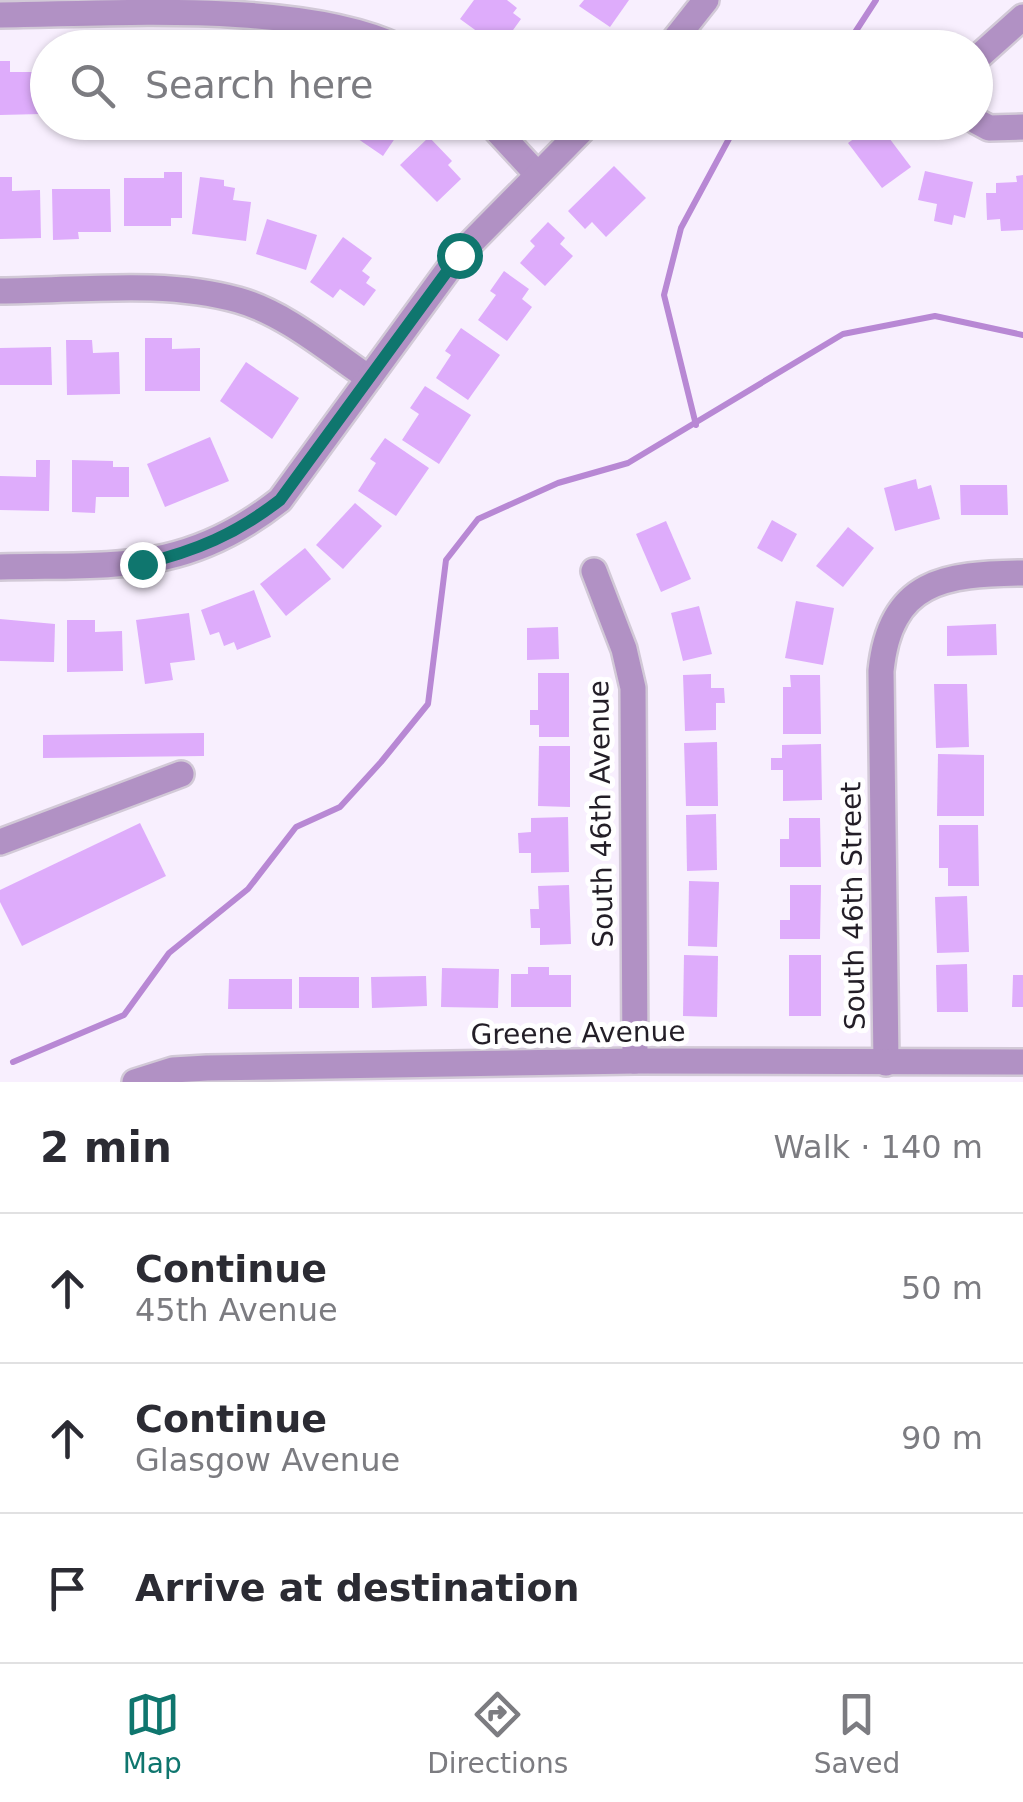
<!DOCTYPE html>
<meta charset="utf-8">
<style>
body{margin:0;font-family:"DejaVu Sans",sans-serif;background:#f2f2f3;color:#2b2b33}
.stop{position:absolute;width:30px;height:30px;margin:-22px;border:8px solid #0f766e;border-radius:50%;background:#fff}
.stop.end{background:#0f766e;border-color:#fff;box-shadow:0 2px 10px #0008}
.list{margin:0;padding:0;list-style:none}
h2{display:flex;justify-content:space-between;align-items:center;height:130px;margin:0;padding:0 40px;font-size:42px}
h2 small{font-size:32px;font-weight:400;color:#7c7c81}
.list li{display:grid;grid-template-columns:65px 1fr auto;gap:30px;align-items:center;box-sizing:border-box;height:150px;padding:0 40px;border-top:2px solid #e1e1e2}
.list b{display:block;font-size:38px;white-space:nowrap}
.list p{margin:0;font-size:32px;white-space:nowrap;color:#7c7c81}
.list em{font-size:32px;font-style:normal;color:#7c7c81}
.icon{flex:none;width:55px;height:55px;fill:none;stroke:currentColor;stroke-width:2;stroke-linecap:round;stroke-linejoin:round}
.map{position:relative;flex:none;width:1023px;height:1082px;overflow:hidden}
.search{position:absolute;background:#fff;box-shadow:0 2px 8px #0004;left:30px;right:30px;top:30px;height:110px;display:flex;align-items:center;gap:25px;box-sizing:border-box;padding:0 35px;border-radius:55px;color:#7c7c81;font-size:38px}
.sheet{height:580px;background:#fff}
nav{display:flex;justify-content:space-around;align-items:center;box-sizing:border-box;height:140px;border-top:2px solid #e1e1e2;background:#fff;font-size:28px;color:#7c7c81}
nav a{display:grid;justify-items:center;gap:5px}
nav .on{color:#0f766e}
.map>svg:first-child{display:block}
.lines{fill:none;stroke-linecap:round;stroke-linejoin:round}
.stream{stroke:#b888d4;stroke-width:6}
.building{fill:#deacfb}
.minor-casing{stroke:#d2c9d7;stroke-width:30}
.minor{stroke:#b191c4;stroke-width:25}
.route{stroke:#0f766e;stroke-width:12}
.labels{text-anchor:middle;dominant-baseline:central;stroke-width:10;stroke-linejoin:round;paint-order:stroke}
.street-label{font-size:28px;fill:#231e27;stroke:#fff}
</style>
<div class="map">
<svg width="1023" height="1082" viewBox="0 0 1023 1082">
<rect width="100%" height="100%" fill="#f8effe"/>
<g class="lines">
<g class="stream">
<polyline points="810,48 852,37 876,0"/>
<polyline points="696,425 664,295 681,228 738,122"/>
<polyline points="13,1062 124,1015 169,953 248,889 296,827 340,807 381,762 428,704 446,560 478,519 558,483 628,463 843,334 935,316 1023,335"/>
</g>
</g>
<g class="building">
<polygon points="474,0 507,0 517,8 513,13 521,19 500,48 460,19"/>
<polygon points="584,0 629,0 610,27 579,6"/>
<polygon points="0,61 10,61 10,72 40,72 41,114 0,115"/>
<polygon points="345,122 406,122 383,156 342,128"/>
<polygon points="877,122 911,167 882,188 848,143"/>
<polygon points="429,137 452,161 448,165 461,179 437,202 400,165"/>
<polygon points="614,166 646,198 606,237 592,222 585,229 568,211"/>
<polygon points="925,171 973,182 965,218 954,215 952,225 934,221 937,204 918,200"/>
<polygon points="164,172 182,172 182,218 171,218 171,226 124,226 124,178 164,178"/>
<polygon points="1023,175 1023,230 1001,231 1000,219 987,220 986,193 996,193 996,183 1017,182 1016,176"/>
<polygon points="0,177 12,177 12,191 40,190 41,238 0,239"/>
<polygon points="200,177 224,180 224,186 235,188 233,200 251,202 246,241 192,234"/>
<polygon points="52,189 110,189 111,232 78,232 79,239 53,240"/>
<polygon points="267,219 317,235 306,270 256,254"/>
<polygon points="548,222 565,238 560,244 573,256 545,286 520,263 535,246 530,241"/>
<polygon points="343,237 372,258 362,271 370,277 366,283 376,290 364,306 340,289 333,298 310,282"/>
<polygon points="504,271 529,289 522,299 532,307 507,341 478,320 496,295 490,291"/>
<polygon points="461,328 500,355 468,400 436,378 451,355 445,351"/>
<polygon points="145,338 172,338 172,349 200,348 200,391 145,391"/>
<polygon points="66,340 92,340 93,353 119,352 120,394 67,395"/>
<polygon points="51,347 52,385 0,385 0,348"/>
<polygon points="246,362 299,398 272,439 220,401"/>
<polygon points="425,386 471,415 439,464 402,440 419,414 410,408"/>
<polygon points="210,437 229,481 165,507 147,464"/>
<polygon points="385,438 429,468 396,516 358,491 376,463 370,459"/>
<polygon points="36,460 50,460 49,511 0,510 0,476 36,477"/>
<polygon points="72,460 113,461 113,467 129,467 129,497 96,497 95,513 72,512"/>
<polygon points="916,479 918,489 931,485 940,519 895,531 884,488"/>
<polygon points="960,485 1007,485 1008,515 961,515"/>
<polygon points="355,503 382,526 343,569 316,545"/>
<polygon points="772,520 797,534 782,562 757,548"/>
<polygon points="666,521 691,579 661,592 636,534"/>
<polygon points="848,527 874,548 843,587 816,566"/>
<polygon points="305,548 331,579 286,616 260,584"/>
<polygon points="254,590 271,637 237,650 234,642 224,646 219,632 210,635 201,610"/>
<polygon points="796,601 834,608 823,665 785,658"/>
<polygon points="699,606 712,654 683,661 671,613"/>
<polygon points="189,613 195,660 170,663 173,680 145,684 136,620"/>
<polygon points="0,619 55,624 54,662 0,661"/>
<polygon points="67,620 95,620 95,632 122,631 123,671 67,672"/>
<polygon points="996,624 997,655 947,656 947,626"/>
<polygon points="558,627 559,659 527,660 527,628"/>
<polygon points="538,673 569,673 569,737 539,737 539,725 530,725 530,710 538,710"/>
<polygon points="711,674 711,688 724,688 725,703 716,703 716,730 685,731 683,675"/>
<polygon points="790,675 820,675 821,734 783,734 783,687 791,687"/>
<polygon points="934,684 967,684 969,747 936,748"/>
<polygon points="204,733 204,756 43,758 43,735"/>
<polygon points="717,742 718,806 686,806 684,743"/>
<polygon points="821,744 822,800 783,801 783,770 771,770 771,758 782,758 782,745"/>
<polygon points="539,746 570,746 570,807 538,806"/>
<polygon points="938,754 984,755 984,816 937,816"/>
<polygon points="716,814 717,870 687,871 686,815"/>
<polygon points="568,817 569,872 531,873 531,853 519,853 518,833 531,832 531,818"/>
<polygon points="789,818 820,818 821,867 780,867 780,839 789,839"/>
<polygon points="140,823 166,876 22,946 0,902 0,890"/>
<polygon points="939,825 978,825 979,886 948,886 948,868 939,868"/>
<polygon points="689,881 719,882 717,947 688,946"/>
<polygon points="569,885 571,944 540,945 540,928 531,928 530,909 539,909 538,886"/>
<polygon points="790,885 821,885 820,939 780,939 780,920 790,920"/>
<polygon points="967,896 969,952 937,953 935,897"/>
<polygon points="684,955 718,956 717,1017 683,1016"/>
<rect x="789" y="955" width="32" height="61"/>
<polygon points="967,964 968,1012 937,1012 936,965"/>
<polygon points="528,967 549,967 549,975 571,975 571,1007 511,1007 511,974 528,974"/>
<polygon points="442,968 499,969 498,1008 441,1007"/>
<polygon points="1013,975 1023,975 1023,1007 1012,1007"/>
<polygon points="426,976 427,1006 372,1008 371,977"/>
<rect x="299" y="977" width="60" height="31"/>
<polygon points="229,979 292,979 292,1009 228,1009"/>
</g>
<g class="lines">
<defs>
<g id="minor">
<path d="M 0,15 C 113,14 302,0 400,48"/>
<polyline points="668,48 706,0"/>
<polyline points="976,59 1023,17"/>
<polyline points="976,121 989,128 1023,127"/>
<polyline points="489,122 536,173"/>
<path d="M 0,291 C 76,291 163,279 238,300 C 285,313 329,351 369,378"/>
<path d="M 0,567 C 114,564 185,575 280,500 L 459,255 L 590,122"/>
<polyline points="594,571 624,649 633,688 635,1061"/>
<polyline points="0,842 181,774"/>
<path d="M 886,1063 L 881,671 C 890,580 945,574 1023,573"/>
<polyline points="135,1082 173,1070 207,1068 635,1061 1023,1062"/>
</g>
</defs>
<use href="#minor" class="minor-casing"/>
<use href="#minor" class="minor"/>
</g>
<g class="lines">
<path class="route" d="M 142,564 C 196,551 236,534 280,500 L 459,255"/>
</g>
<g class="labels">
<g class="street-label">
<text transform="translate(601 814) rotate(-91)">South 46th Avenue</text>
<text transform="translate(853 906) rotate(-91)">South 46th Street</text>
<text transform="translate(578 1033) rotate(-1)">Greene Avenue</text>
</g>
</g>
</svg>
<div class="stop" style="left:459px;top:255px"></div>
<div class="stop end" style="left:142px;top:564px"></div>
<div class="search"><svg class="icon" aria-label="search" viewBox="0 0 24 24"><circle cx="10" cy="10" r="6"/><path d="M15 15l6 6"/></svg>Search here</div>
</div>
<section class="sheet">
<h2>2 min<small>Walk · 140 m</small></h2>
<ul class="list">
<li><svg class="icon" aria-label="ahead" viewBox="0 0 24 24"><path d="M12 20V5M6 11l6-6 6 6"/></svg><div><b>Continue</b><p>45th Avenue</p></div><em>50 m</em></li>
<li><svg class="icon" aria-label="ahead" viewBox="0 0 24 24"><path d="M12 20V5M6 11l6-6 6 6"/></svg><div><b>Continue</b><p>Glasgow Avenue</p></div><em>90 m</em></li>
<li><svg class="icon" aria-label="arrive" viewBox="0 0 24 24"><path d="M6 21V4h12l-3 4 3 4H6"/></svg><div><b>Arrive at destination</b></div></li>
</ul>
</section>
<nav>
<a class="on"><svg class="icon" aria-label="map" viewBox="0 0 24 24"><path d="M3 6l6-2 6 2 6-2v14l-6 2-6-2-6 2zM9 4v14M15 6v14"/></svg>Map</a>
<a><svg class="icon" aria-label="directions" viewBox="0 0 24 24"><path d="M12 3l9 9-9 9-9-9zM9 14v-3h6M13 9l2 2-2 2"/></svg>Directions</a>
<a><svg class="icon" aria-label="saved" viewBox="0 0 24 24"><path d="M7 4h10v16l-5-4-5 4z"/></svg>Saved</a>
</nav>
